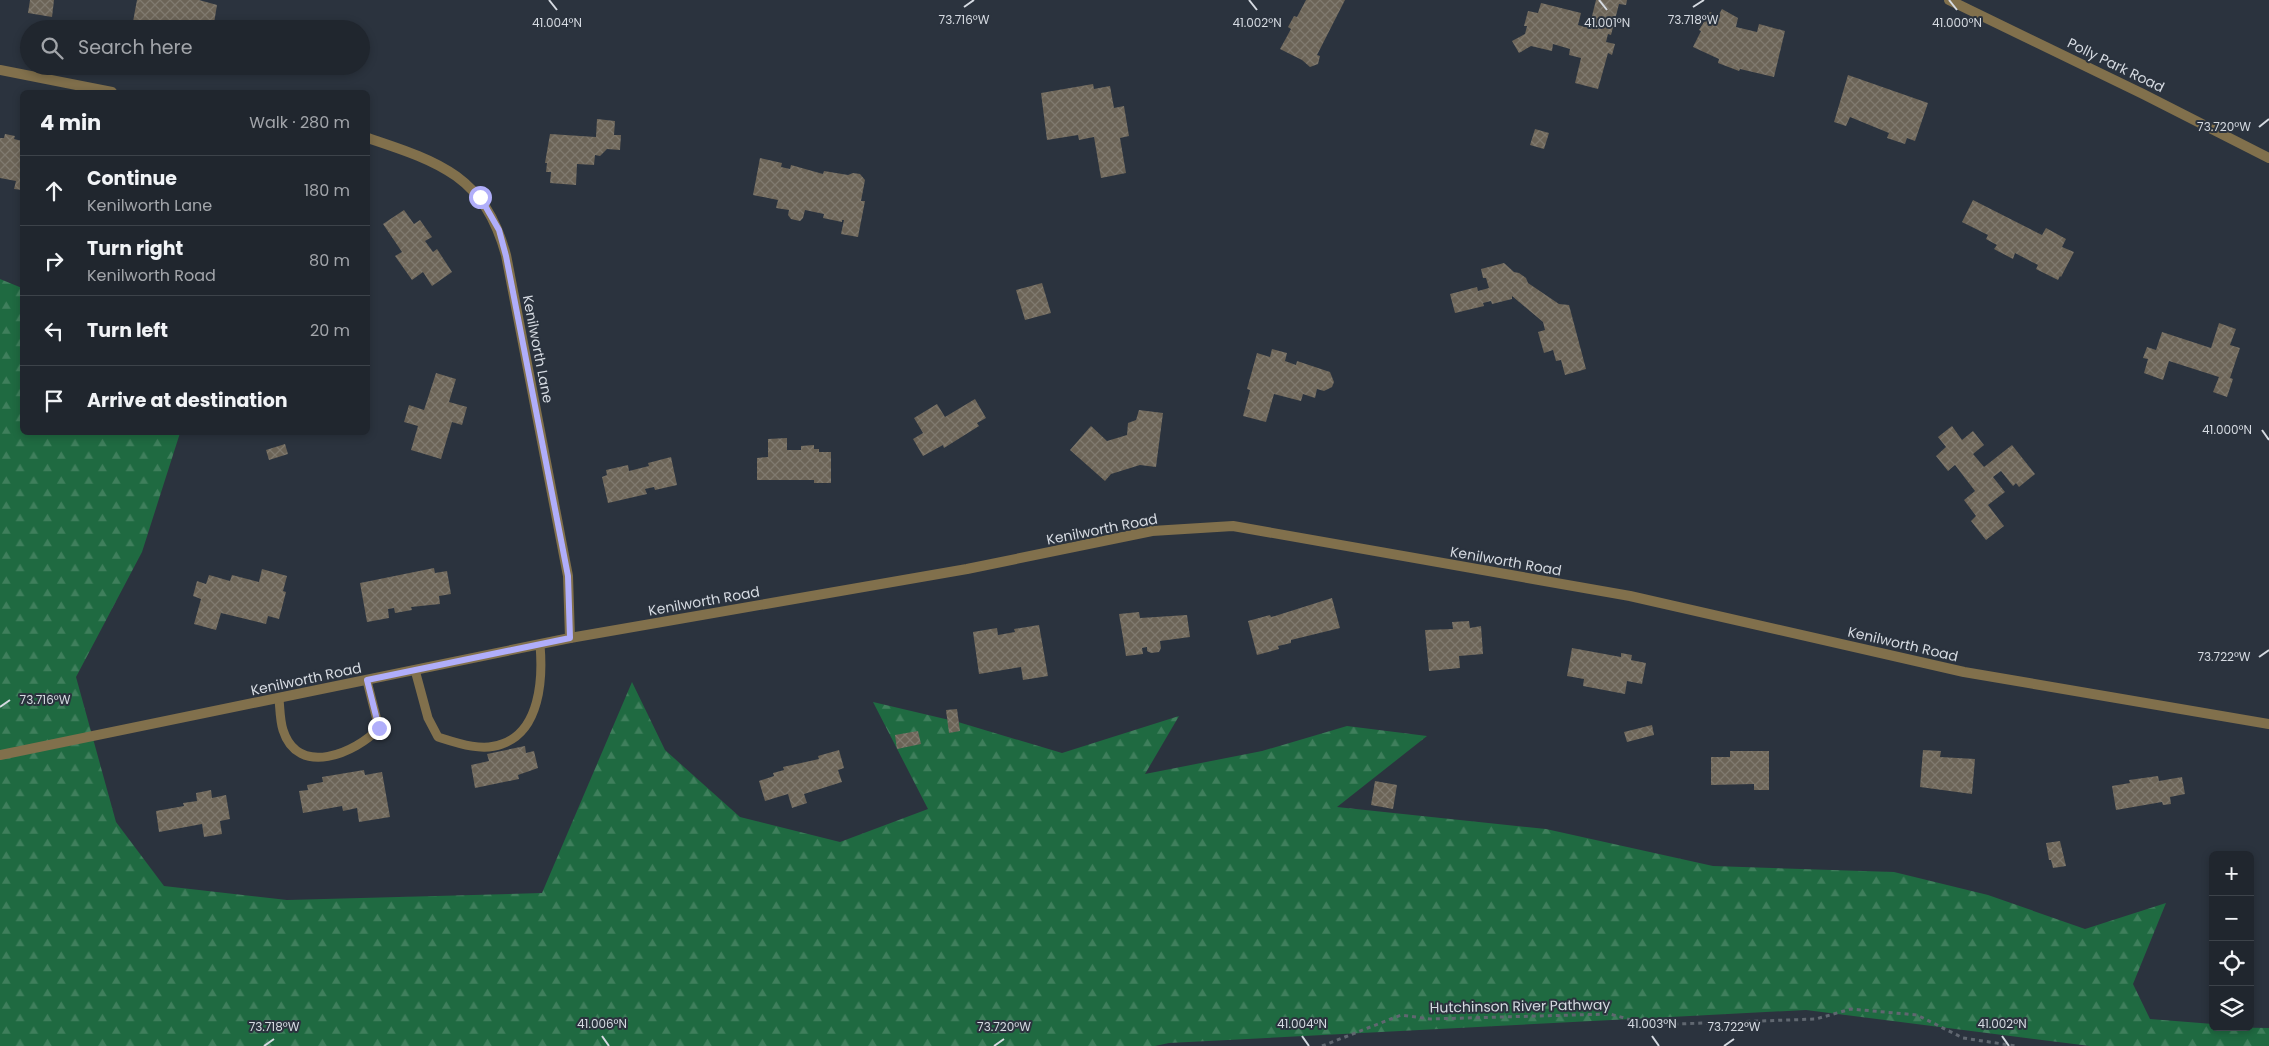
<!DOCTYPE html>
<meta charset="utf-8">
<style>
body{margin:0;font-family:Poppins,sans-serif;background:#282e36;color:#f1f3f6}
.controls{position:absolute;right:15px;bottom:15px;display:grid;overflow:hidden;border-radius:8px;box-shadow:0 2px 8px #0003}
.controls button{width:45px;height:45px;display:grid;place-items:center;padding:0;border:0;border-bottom:1px solid #3d434a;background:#20262e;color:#f1f3f6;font:25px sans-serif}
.stop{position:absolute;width:15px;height:15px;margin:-11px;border:4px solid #b0aefa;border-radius:50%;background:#fff}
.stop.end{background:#b0aefa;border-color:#fff;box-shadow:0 1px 5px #0008}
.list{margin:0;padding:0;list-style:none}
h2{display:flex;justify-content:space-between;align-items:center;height:65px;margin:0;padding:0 20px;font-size:21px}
h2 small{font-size:16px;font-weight:400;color:#a2a5aa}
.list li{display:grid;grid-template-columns:32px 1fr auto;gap:15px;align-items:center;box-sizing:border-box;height:70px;padding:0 20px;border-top:1px solid #3d434a}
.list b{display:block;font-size:19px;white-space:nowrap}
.list p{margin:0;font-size:16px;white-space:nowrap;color:#a2a5aa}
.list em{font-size:16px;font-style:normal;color:#a2a5aa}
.icon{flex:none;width:28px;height:28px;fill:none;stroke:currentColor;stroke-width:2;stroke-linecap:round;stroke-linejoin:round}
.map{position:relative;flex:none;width:2269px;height:1046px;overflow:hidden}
.search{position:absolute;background:#20262e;box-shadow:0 2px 8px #0003;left:20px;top:20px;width:350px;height:55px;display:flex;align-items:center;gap:12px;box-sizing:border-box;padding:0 18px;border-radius:28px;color:#a2a5aa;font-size:19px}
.panel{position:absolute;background:#20262e;box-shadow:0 2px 8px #0003;left:20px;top:90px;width:350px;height:345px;border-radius:8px}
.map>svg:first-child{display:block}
.forest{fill:url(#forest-firs)}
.building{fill:url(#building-cross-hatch)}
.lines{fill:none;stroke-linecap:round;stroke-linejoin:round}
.path{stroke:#606770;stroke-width:3;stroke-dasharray:4 4;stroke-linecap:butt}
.service{stroke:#81704c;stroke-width:9}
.minor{stroke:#81704c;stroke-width:10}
.tertiary{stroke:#81704c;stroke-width:10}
.route{stroke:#b0aefa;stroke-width:6}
.ticks{fill:none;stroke:#d5dae1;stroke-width:2}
.labels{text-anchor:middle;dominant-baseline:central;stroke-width:4;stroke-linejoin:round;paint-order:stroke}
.street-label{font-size:14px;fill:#d5dae1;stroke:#2b333e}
.ticks-label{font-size:12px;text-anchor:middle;fill:#d5dae1;stroke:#2b333e;stroke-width:4;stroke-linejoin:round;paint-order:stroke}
</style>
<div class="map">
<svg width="2269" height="1046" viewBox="0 0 2269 1046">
<defs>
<pattern id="forest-firs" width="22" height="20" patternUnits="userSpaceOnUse" patternTransform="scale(1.25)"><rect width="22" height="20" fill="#1f6a41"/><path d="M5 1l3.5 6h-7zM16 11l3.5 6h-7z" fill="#3f7f5c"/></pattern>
<pattern id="building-cross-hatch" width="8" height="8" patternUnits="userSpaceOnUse" patternTransform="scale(1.25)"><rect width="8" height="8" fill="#6c6457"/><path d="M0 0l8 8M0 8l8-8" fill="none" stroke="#807a6f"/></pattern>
</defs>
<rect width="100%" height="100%" fill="#2b333e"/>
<polygon class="forest" points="0,279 22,288 22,432 180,433 142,552 76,677 116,822 164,886 287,900 542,893 632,682 665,750 740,817 840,842 928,809 873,702 958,722 1062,753 1179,716 1145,774 1262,751 1347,726 1427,736 1337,807 1546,829 1713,866 1894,872 1988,895 2085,929 2166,903 2133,984 2150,1019 2213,1024 2213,1027 2269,1028 2269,1046 2090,1046 1806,1010 1169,1043 1155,1046 0,1046"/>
<g class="building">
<polygon points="30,0 54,0 52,17 28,13"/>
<polygon points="137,0 199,0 217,5 213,29 142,29 132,27"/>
<polygon points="1306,0 1345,0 1317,55 1320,56 1318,64 1310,67 1302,60 1280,49 1291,29 1288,27 1294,16 1297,17"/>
<polygon points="1596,0 1627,0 1626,5 1619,4 1611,35 1608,34 1606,42 1615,44 1612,55 1608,53 1598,89 1575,83 1581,58 1569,55 1570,49 1553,44 1552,51 1531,46 1519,53 1512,41 1525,34 1527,26 1524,26 1528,11 1538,13 1541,3 1581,13 1578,25 1589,28"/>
<polygon points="1722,9 1738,18 1736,27 1757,32 1759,24 1785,31 1774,77 1740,69 1739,71 1718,63 1719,59 1693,47 1701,31 1699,30 1710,12 1718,16"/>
<polygon points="1848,75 1928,103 1915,141 1907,138 1905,144 1887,138 1889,133 1850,117 1846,126 1834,122"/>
<polygon points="1093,84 1094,89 1110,86 1114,108 1124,106 1129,136 1120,138 1126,173 1101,178 1094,137 1079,140 1078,135 1047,140 1041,93"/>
<polygon points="597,119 615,121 614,135 621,135 620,150 607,149 600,156 595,155 594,165 577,164 576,185 550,183 551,172 546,172 547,163 545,163 550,134 596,137"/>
<polygon points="1535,129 1549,133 1544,149 1530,145"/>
<polygon points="5,134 15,136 14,139 22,141 22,190 14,189 16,181 0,178 0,138 4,138"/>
<polygon points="760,158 782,163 781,167 790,169 791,165 823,174 824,171 848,175 853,173 860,174 865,180 861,201 865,201 858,237 841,234 844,220 842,220 842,222 823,218 824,214 805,210 803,218 800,221 791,219 788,215 789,210 776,208 778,200 753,195"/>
<polygon points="1973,200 2042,235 2046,228 2066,239 2062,247 2074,252 2061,277 2060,276 2058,280 2036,269 2038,265 2015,253 2013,259 1994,249 1997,245 1986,239 1988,235 1962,222"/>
<polygon points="404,210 414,224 420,220 432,237 425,241 433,252 437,249 452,272 432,286 423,272 412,280 395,256 402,252 383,224"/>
<polygon points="1504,263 1514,272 1519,273 1526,278 1528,283 1559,304 1569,305 1586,369 1565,375 1561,360 1556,361 1553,350 1544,353 1538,332 1545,330 1543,322 1512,296 1512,299 1492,304 1491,301 1483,303 1484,306 1455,313 1450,294 1477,287 1478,291 1489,288 1486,278 1483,278 1481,269"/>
<polygon points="1042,283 1051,313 1025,320 1016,290"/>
<polygon points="2219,323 2236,329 2230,345 2240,348 2230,378 2233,379 2227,397 2213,392 2219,377 2169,361 2163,380 2144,373 2148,359 2143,358 2147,347 2156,350 2162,332 2211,348"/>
<polygon points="1272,349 1287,353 1285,361 1296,365 1297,361 1330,372 1334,382 1332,387 1324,391 1317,389 1315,398 1303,394 1301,401 1274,394 1266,422 1243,416 1250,390 1247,389 1257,353 1270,357"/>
<polygon points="436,373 456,379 449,402 467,407 462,425 452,422 441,459 411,450 418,426 404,422 409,405 424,410"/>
<polygon points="975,399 986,418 977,423 979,426 944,448 943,445 923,456 913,439 923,433 914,418 937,404 945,417"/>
<polygon points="1139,410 1163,413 1156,467 1140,465 1111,474 1105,481 1070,450 1091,426 1107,441 1127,435 1128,423 1136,420"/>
<polygon points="1952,426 1962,440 1973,431 1984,445 1973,454 1984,467 2012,445 2035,474 2019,487 2016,483 2013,486 2001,471 1993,477 2005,492 1988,505 2004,526 1986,540 1971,521 1976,516 1964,500 1975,491 1955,465 1948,471 1936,456 1946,447 1938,437"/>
<polygon points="787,438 787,450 801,450 801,446 814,445 814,449 819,449 819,452 831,452 831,483 814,483 814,480 757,480 757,458 768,457 768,439"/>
<polygon points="285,444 288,454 269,460 266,450"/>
<polygon points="671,457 677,485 655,490 654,487 645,489 647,494 608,503 602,477 607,475 606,470 628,465 629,471 649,466 648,463"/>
<polygon points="434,568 435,573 447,571 451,594 439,596 440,604 411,607 412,610 395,613 394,608 388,609 389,618 367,622 360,583"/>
<polygon points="262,569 287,576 283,591 286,592 279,619 268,616 266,624 221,613 216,630 194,624 201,599 193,596 197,581 206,584 209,575 230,581 232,575 259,582"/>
<polygon points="1332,598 1340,628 1291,640 1291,643 1278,646 1279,649 1257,655 1248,621 1270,615 1271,617 1275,616"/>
<polygon points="1139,612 1140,618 1187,615 1190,637 1160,641 1161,648 1159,652 1151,653 1147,651 1147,647 1142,648 1143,654 1126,656 1119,614"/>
<polygon points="1469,621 1470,628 1481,626 1483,654 1459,656 1460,668 1429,671 1425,630 1453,629 1452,622"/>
<polygon points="1039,625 1048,676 1023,680 1021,667 979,674 973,632 997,628 998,635 1015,632 1014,629"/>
<polygon points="1572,648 1621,657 1621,653 1632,655 1631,660 1646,663 1642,684 1627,681 1625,694 1583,686 1584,679 1567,676"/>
<polygon points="957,709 960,731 949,733 946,710"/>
<polygon points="1652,725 1654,735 1627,742 1624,732"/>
<polygon points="918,731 921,744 897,749 895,735"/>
<polygon points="525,746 526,753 534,751 538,768 518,775 519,779 475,788 471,765 489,761 487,754"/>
<polygon points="839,750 844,768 838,770 842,782 804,794 807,803 792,808 788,794 765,801 759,781 774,776 773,773 784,770 783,767 819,759 818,756"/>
<polygon points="1923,750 1941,751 1940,757 1975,759 1972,794 1920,787"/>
<polygon points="1730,751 1769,751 1769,790 1754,790 1754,784 1711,785 1711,757 1730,757"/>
<polygon points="364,770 365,775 382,772 390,817 359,822 357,808 343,811 342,806 303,813 299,791 308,790 307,785 323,782 322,777"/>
<polygon points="2158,776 2159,781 2182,777 2185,794 2170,797 2171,804 2163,805 2162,802 2116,810 2112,786 2130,783 2129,780"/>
<polygon points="1375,781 1397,785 1393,809 1371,805"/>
<polygon points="211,790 212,798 226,795 230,819 220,821 222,834 204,837 202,824 159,832 156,811 184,806 183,803 197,801 196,793"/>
<polygon points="2060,841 2066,866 2053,868 2051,860 2049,860 2046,843"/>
</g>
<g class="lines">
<polyline class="path" points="1322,1046 1401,1015 1430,1019 1610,1014 1649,1025 1816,1019 1851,1009 1917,1015 1963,1038 2016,1046"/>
<g class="service">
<path d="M 415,670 L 428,718 L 438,737 C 457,743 482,752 502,744 C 540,731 543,679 540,645"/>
<path d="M 279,699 C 280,709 280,721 283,730 C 298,778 356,753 379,728 L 367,681"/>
</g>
<g class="minor">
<polyline points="0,70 112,92"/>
<path d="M 368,138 C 440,162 484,176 506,255 L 568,576 L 570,638"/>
</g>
<g class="tertiary">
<polyline points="1949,0 2143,94 2269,158"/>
<polyline points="0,755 570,638 967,569 1152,531 1233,526 1630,596 1964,672 2269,724"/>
</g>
</g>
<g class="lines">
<polyline class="route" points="379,728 367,680 570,638 568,576 506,256 499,230 480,197"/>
</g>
<path class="ticks" d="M 549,0 L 557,10M 1249,0 L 1257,10M 1599,0 L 1607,10M 1949,0 L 1957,10M 964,7 L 974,0M 1693,7 L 1704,0M 2259,127 L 2269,119M 2262,430 L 2269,440M 2259,657 L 2269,650M 0,707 L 10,700M 602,1036 L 609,1046M 1302,1036 L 1309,1046M 1652,1036 L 1659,1046M 2002,1036 L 2009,1046M 264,1046 L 274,1039M 994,1046 L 1004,1039M 1724,1046 L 1734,1039"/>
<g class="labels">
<g class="street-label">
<text transform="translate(2116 65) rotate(26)">Polly Park Road</text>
<text transform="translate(538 349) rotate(79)">Kenilworth Lane</text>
<text transform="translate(1102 529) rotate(-11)">Kenilworth Road</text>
<text transform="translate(1506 561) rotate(10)">Kenilworth Road</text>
<text transform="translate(704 601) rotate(-10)">Kenilworth Road</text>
<text transform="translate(1903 644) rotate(13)">Kenilworth Road</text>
<text transform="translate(306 679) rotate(-12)">Kenilworth Road</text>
<text transform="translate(1520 1006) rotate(-1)">Hutchinson River Pathway</text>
</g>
</g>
<g class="ticks-label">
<text x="964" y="24">73.716°W</text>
<text x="1693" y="24">73.718°W</text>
<text x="557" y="27">41.004°N</text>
<text x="1257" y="27">41.002°N</text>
<text x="1607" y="27">41.001°N</text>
<text x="1957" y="27">41.000°N</text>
<text x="2224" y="131">73.720°W</text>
<text x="2227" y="434">41.000°N</text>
<text x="2224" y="661">73.722°W</text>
<text x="45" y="704">73.716°W</text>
<text x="602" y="1028">41.006°N</text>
<text x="1302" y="1028">41.004°N</text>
<text x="1652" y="1028">41.003°N</text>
<text x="2002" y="1028">41.002°N</text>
<text x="274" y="1031">73.718°W</text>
<text x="1004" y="1031">73.720°W</text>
<text x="1734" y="1031">73.722°W</text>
</g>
</svg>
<div class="controls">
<button>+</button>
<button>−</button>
<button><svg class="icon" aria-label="locate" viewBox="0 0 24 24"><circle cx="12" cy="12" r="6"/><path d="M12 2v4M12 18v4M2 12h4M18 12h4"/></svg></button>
<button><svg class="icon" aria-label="layers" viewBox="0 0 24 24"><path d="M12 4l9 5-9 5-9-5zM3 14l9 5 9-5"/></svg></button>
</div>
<div class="stop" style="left:480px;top:197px"></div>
<div class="stop end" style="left:379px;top:728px"></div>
<div class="search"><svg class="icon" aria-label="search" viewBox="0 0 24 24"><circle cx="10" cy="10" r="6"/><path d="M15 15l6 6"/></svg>Search here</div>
<section class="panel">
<h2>4 min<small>Walk · 280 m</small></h2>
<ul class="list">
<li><svg class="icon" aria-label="ahead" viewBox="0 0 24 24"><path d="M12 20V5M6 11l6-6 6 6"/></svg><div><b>Continue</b><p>Kenilworth Lane</p></div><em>180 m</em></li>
<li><svg class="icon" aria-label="right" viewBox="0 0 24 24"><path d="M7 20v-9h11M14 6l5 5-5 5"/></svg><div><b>Turn right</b><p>Kenilworth Road</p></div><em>80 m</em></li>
<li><svg class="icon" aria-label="left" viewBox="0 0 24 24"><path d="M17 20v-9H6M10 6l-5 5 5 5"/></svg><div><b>Turn left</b></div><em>20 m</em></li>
<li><svg class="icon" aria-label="arrive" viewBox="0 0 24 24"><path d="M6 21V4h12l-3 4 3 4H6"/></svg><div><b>Arrive at destination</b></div></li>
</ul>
</section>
</div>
